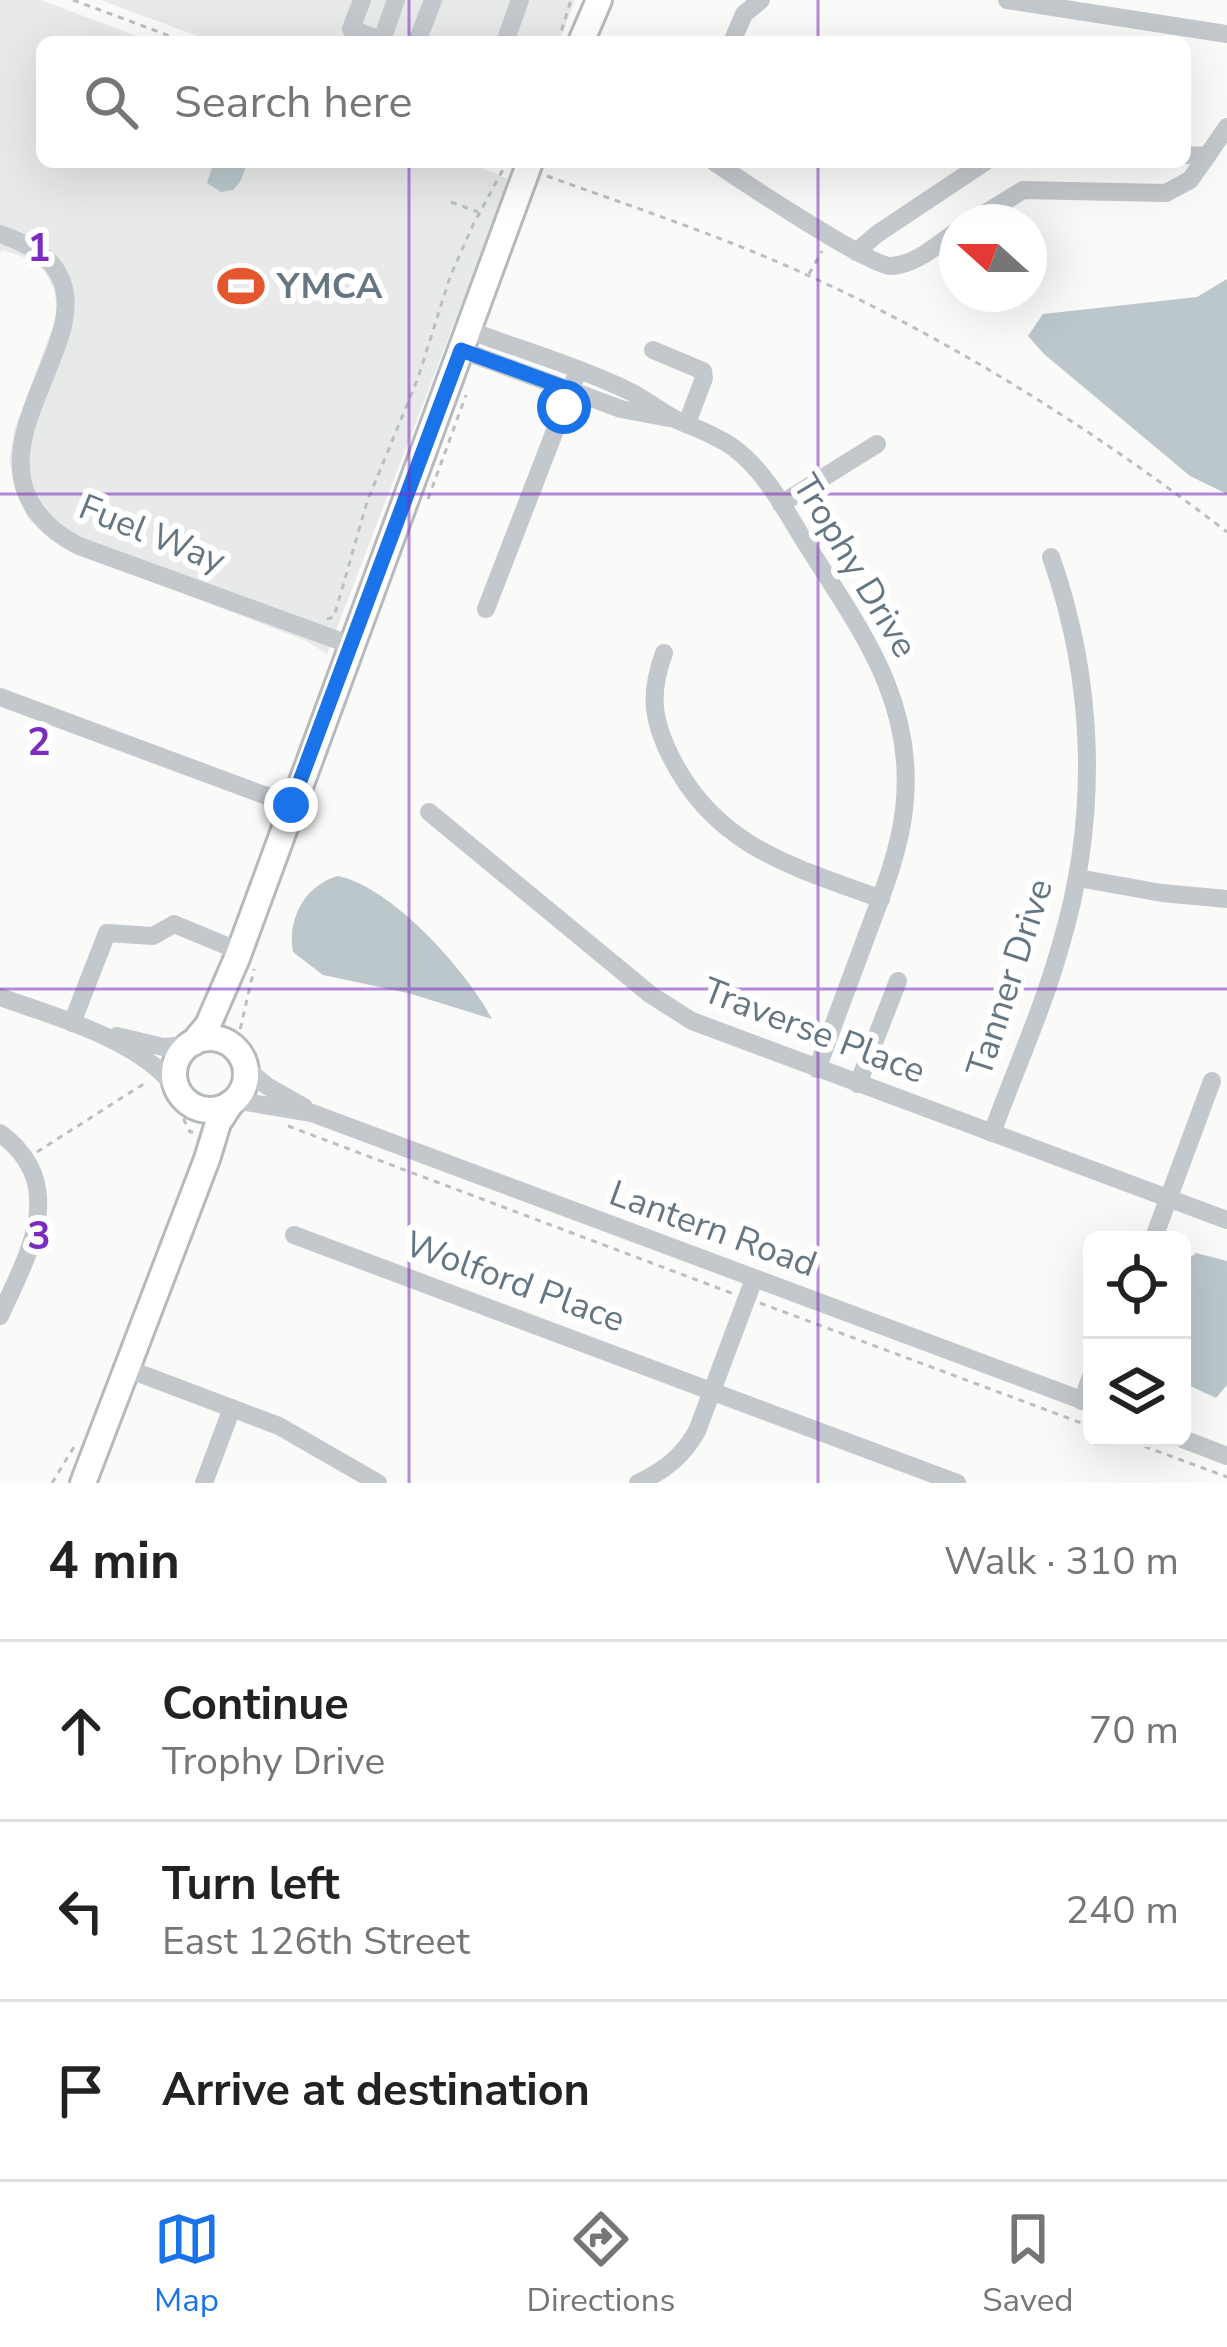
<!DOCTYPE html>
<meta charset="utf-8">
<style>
body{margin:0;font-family:"Nunito Sans",sans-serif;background:#f6f6f6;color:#222}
.controls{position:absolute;right:36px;bottom:36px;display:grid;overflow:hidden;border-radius:18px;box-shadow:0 12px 48px #0002}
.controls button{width:108px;height:108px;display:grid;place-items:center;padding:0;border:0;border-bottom:3px solid #e0e0e0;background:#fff;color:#222;font:60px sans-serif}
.compass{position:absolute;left:939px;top:204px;width:108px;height:108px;border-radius:50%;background:#fff;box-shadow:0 12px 48px #0002;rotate:291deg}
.stop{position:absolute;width:36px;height:36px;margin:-27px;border:9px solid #1a73e8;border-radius:50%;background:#fff}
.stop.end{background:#1a73e8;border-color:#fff;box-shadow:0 3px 12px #0008}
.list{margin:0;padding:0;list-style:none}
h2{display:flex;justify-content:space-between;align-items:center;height:156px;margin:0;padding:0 48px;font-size:51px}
h2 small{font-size:39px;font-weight:400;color:#767676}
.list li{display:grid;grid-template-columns:78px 1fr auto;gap:36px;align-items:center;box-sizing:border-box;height:180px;padding:0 48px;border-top:3px solid #e0e0e0}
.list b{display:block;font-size:45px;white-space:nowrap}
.list p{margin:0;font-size:39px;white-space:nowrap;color:#767676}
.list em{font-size:39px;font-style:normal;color:#767676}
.icon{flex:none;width:66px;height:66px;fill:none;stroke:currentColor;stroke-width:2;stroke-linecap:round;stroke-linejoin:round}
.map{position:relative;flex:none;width:1227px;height:1483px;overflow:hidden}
.search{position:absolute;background:#fff;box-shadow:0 12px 48px #0002;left:36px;right:36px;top:36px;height:132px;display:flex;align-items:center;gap:30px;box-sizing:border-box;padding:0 42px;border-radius:18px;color:#767676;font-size:45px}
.sheet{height:696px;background:#fff}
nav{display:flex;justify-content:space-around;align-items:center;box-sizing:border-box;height:168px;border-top:3px solid #e0e0e0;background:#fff;font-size:33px;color:#767676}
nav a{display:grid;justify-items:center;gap:6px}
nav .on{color:#1a73e8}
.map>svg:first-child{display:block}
.built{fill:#e8e9e9}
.water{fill:#bbc7cb}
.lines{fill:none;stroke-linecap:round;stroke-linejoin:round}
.major-casing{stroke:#b5babe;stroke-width:30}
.path{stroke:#bbbfc2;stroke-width:3;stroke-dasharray:6 6;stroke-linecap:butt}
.minor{stroke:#c3c8cc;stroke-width:18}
.major{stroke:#fff;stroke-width:24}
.route{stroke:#1a73e8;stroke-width:15}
.grid{fill:none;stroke:#7b2cbf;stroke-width:3;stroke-opacity:0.55}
.labels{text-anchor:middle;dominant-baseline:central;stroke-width:12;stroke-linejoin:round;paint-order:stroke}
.poi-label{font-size:36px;font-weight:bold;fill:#657683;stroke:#fff;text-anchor:start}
.street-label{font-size:36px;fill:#657683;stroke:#fff}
.grid-label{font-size:39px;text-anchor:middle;font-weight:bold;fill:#7b2cbf;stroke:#fff;stroke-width:12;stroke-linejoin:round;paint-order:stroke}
</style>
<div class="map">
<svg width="1227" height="1483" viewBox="0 0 1227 1483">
<rect width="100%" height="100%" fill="#fafaf8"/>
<g class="built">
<polygon points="0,0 41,0 152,42 42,42 42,162 470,162 509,180 327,654 306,641 64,547 28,519 15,485 9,460 15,428 54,323 57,308 54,290 44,270 26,258 3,250 0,252"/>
<polygon points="101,0 575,0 559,42 213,42"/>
</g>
<g class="water">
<polygon points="214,162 247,164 240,182 233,190 221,192 207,183"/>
<polygon points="1227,279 1227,494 1190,476 1044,354 1028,336 1043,314 1197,297"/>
<path d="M 338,876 C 392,887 467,971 492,1019 L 408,993 L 323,975 L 293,952 C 287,919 305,885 338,876 Z"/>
<polygon points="1196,1253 1227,1261 1227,1385 1216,1398 1182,1382 1182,1264"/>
</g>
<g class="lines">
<defs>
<g id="major">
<polyline points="581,42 599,0"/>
<circle cx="210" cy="1074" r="36"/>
<polyline points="193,1043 208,1025 237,958 530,162"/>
<polyline points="83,1483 207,1159 218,1123 231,1103"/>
</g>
</defs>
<use href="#major" class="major-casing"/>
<g class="path">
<polyline points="73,0 186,42"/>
<polyline points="558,42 571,0"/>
<path d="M 547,176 C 630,206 715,234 796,270 C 951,339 1093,429 1227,532"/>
<polyline points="451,202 478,212"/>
<polyline points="809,274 822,251"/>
<polyline points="428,499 466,395"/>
<polyline points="327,619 334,617 367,502 418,378 450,277 473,225 507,162"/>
<polyline points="247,1052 240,1030 254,969"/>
<polyline points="178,1108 190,1132 195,1132"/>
<polyline points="288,1126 734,1294"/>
<polyline points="37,1152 145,1083"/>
<polyline points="760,1303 1092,1427"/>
<polyline points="1122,1438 1227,1477"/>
<polyline points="52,1483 77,1442"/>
</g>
<g class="minor">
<polyline points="362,0 351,29 386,42"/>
<polyline points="1007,0 1227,34"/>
<polyline points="382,40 396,0"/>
<polyline points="417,42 433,0"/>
<polyline points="505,42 520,0"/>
<polyline points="732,42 744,14 761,0"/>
<polyline points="1185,155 1207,156 1227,127"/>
<path d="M 714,162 C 739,179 871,267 891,266 C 916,265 938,244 957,231"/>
<polyline points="971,222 1023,190 1166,193 1190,180 1207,156"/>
<path d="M 0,234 C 22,242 48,253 59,275 C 90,333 3,415 24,487 C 33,515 53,533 79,546 L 351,645"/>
<polyline points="856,252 877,234 985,162"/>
<path d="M 468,330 C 522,350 579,367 631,392 C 647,400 661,412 677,420 C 697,429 716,435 734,448 C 766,472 785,510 805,542 C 859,628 917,701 904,810 C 899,852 883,892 868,932 C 851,977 834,1023 817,1069"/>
<polyline points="461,350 621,409 669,418"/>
<polyline points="653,350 703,371 704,378 687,423"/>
<polyline points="781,504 877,444"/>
<polyline points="486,609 578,371"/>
<path d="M 664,653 C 649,694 652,720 672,759 C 717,848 795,867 881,899"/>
<polyline points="0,697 291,805"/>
<polyline points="429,812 651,995 692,1021 1227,1220"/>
<polyline points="1078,878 1162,893 1227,899"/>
<path d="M 0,997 C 56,1017 142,1040 177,1090"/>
<polyline points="72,1023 107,933 153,936 174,924 239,951"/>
<polyline points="117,1036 163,1047 189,1045"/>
<polyline points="245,1068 267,1086 304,1107"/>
<polyline points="858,1084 898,981"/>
<polyline points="234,1100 312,1113 1092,1404"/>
<path d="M 0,1133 C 70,1185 28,1254 0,1316"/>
<path d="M 992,1133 C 1015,1070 1043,1009 1061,944 C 1099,817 1095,682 1051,557"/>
<polyline points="294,1235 957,1483"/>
<polyline points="1153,1240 1212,1081"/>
<polyline points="128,1369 279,1426 378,1483"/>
<polyline points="1082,1401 1092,1374"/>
<polyline points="1180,1438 1227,1456"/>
<polyline points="204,1483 232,1408"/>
<path d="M 638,1483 C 664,1471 683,1456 697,1431 L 754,1279"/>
</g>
<use href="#major" class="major"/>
</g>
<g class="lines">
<polyline class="route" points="291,805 461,350 571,390 564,407"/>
</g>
<path class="grid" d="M 409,0 L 409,42M 818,0 L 818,42M 409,162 L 409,1483M 818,162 L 818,1483M 0,494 L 1227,494M 0,989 L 1227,989"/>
<defs>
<symbol id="stadium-bare" viewBox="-9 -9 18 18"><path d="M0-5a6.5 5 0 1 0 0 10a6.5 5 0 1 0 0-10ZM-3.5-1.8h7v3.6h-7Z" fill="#e4572e" stroke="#fff" stroke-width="2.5" paint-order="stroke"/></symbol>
</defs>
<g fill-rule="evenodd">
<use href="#stadium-bare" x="208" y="253" width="66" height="66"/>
</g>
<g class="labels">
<g class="poi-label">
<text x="277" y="286">YMCA</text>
</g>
<g class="street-label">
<text transform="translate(152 534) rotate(22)">Fuel Way</text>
<text transform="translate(855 566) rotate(59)">Trophy Drive</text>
<text transform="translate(1010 978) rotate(-72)">Tanner Drive</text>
<text transform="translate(814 1031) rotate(21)">Traverse Place</text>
<text transform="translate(713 1229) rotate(20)">Lantern Road</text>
<text transform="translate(515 1282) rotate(20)">Wolford Place</text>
</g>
</g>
<g class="grid-label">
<text x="39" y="261">1</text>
<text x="39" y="755">2</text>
<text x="39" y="1249">3</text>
</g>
</svg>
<div class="controls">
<button><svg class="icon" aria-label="locate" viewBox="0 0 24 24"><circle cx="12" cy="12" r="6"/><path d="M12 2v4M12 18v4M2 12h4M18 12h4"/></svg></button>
<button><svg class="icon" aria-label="layers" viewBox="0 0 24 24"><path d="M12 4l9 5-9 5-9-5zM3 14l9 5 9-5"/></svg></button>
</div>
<svg class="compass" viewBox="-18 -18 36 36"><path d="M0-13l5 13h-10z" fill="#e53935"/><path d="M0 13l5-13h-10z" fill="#767676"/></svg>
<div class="stop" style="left:564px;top:407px"></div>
<div class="stop end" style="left:291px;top:805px"></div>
<div class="search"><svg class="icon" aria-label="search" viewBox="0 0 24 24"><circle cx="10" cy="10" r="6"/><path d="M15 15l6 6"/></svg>Search here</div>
</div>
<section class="sheet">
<h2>4 min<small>Walk · 310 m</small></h2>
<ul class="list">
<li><svg class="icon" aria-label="ahead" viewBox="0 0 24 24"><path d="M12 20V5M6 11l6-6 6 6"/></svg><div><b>Continue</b><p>Trophy Drive</p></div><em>70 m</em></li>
<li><svg class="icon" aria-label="left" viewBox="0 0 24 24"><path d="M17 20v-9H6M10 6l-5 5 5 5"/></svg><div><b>Turn left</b><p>East 126th Street</p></div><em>240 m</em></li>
<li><svg class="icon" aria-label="arrive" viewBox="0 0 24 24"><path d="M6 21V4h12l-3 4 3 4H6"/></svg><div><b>Arrive at destination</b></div></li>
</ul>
</section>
<nav>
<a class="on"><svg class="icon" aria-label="map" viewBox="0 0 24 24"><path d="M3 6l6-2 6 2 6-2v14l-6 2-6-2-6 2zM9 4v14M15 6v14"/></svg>Map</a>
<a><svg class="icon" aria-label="directions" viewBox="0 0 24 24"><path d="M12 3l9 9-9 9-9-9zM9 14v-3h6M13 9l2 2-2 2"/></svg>Directions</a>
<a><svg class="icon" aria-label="saved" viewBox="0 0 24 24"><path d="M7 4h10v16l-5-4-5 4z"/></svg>Saved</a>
</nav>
